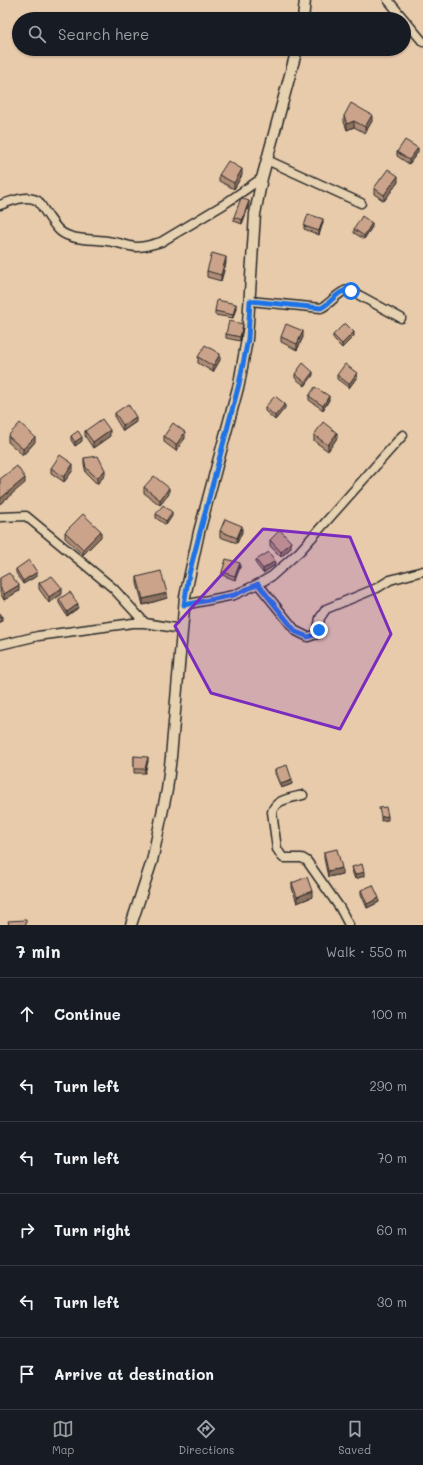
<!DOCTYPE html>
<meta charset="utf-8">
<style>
body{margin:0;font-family:Mali,sans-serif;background:#20242c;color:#f1f3f6}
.stop{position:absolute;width:12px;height:12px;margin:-9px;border:3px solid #1a73e8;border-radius:50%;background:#fff}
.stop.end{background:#1a73e8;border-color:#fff;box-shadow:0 1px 4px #0008}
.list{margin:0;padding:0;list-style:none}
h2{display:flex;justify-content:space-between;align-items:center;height:52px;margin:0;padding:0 16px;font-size:17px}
h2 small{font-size:13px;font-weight:400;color:#9ea1a6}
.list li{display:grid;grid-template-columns:26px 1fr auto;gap:12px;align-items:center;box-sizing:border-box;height:72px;padding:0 16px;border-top:1px solid #363941}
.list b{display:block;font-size:15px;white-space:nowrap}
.list em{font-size:13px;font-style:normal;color:#9ea1a6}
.icon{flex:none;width:22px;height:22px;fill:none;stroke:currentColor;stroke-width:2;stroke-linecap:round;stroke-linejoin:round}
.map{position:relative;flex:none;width:423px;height:925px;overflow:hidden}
.search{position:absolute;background:#171b24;box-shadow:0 1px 3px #0004;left:12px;right:12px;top:12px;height:44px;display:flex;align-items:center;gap:10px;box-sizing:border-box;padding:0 14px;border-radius:22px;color:#9ea1a6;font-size:15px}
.sheet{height:484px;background:#171b24}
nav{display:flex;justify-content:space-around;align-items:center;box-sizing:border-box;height:56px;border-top:1px solid #363941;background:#171b24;font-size:11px;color:#9ea1a6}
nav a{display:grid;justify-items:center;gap:2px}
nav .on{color:#98999b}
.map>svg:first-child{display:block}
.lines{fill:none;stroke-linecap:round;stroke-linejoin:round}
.minor-casing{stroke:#2b2b2b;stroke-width:11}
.tertiary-casing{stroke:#2b2b2b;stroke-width:13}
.minor{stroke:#e6d1b0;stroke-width:8}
.tertiary{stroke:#e6d1b0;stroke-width:10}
.wall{fill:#af8c77;stroke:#2b2b2b}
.shaded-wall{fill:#8e7261;stroke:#2b2b2b}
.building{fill:#cba38a;stroke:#2b2b2b}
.route{stroke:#1a73e8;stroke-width:5}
.marked{fill:#7b2cbf;fill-opacity:0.2;stroke:#7b2cbf;stroke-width:3;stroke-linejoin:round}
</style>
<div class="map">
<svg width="423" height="925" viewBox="0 0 423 925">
<rect width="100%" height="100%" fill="#e8cbab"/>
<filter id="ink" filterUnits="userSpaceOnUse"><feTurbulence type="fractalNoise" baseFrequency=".025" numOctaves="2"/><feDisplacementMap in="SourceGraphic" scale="8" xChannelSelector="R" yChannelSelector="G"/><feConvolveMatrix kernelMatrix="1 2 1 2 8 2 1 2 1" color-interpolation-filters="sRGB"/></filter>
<g filter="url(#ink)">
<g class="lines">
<defs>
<g id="minor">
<polyline points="388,0 423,42"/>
<polyline points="267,160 361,203"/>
<path d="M 0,205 C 12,201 26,194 38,201 C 44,209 52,224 60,231 C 73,242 97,238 113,242 C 121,243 129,247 137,247 C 145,247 153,244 161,242 L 223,205 L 262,178"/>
<path d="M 250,301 L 321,308 C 331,304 336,293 347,290 L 357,294 L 401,318"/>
<polyline points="0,517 26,516 113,588 145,623"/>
<polyline points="258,584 296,631 308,637 317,634 320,618 326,609 377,588 390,580 423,571"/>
<polyline points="184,605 234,595 258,584 272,576 300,551 403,435"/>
<polyline points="0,645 38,636 133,623 145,623 181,629"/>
<path d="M 303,795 C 292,798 275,799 272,812 L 277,849 L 283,858 L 302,858 L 307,861 L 340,908 L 349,925"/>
</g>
<g id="tertiary">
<polyline points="303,19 305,0"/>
<polyline points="131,925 152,861 167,790 171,757 185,597 199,532 239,384 247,339 255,214 262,178 297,49"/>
</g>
</defs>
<use href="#minor" class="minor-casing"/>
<use href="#tertiary" class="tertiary-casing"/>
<use href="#minor" class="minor"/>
<use href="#tertiary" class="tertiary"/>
</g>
<g class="wall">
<polygon points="344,116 372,121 365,133 354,127 347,130 344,122"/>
<polygon points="397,152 418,152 409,164 397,156"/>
<polygon points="219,175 242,175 234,189 219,181"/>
<polygon points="398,182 384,201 374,194 374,188"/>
<polygon points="249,205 242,224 234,221 234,217"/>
<polygon points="323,222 319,235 304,229 304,226"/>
<polygon points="372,227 364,239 354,233 354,229"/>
<polygon points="226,263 221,281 207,277 207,271"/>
<polygon points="236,308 233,318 215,315 215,311"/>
<polygon points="243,328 240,341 226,338 226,334"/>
<polygon points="333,335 354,336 342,348 333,339"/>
<polygon points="281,337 303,337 297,350 281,342"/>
<polygon points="198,357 220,360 213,372 198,363"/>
<polygon points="295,374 313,375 305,386 295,378"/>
<polygon points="337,375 357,377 349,388 337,379"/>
<polygon points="309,396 329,400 323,410 309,400"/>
<polygon points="265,407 285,408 275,420 265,411"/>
<polygon points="115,413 136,422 123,431 115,418"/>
<polygon points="85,431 110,436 93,448 85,436"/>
<polygon points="314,435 337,438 328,451 314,441"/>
<polygon points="8,436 35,442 23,455 8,442"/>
<polygon points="71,436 82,441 75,446 71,440"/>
<polygon points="164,436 185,438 176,451 164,442"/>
<polygon points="84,458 105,475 97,484 86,473 84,464"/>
<polygon points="51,468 73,470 64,482 51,473"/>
<polygon points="144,487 169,494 160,505 144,493"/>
<polygon points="156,514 172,516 166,525 156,518"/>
<polygon points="220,531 242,532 237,543 220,537"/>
<polygon points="65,532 101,537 83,555 65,538"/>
<polygon points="270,540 291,548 281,557 270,546"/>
<polygon points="256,560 275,565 263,573 256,564"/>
<polygon points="240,567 235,580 222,575 222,572"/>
<polygon points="16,569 37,576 23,584 16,573"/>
<polygon points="137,577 167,598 143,605 137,583"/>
<polygon points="0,578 19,591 4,600 0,593"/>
<polygon points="39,583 62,594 49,603 39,589"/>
<polygon points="59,599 78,608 67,616 59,603"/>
<polygon points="134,756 148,761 145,773 134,773"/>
<polygon points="275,769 292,784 281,788 275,773"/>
<polygon points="324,852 342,874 328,877 324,858"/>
<polygon points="352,867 364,876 355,879 352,871"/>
<polygon points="292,883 312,897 297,903 292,888"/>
<polygon points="361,890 379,902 367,908 361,894"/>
</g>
<g class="shaded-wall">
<polygon points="372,115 372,121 365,133 365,127"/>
<polygon points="354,121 354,127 347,130 347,124"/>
<polygon points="418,148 418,152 409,164 409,160"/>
<polygon points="242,169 242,175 234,189 234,183"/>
<polygon points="398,176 398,182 384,201 384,195"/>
<polygon points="249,201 249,205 242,224 242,220"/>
<polygon points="323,219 323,222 319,235 319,231"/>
<polygon points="372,223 372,227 364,239 364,236"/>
<polygon points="226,257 226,263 221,281 221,275"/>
<polygon points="236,304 236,308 233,318 233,315"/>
<polygon points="243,324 243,328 240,341 240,337"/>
<polygon points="303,331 303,337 297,350 297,344"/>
<polygon points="354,332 354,336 342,348 342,344"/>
<polygon points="220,354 220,360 213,372 213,366"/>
<polygon points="313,372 313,375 305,386 305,382"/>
<polygon points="357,373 357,377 349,388 349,384"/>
<polygon points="329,396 329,400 323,410 323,406"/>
<polygon points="285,404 285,408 275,420 275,416"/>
<polygon points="136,417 136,422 123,431 123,425"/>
<polygon points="110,430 110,436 93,448 93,442"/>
<polygon points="185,432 185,438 176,451 176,445"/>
<polygon points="337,433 337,438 328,451 328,445"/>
<polygon points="35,437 35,442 23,455 23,449"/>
<polygon points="82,437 82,441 75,446 75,442"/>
<polygon points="73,464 73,470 64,482 64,477"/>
<polygon points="105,470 105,475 97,484 97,478"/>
<polygon points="25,478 25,483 0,504 0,499"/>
<polygon points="169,488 169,494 160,505 160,500"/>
<polygon points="172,512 172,516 166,525 166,521"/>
<polygon points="242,526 242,532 237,543 237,538"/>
<polygon points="101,531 101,537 83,555 83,549"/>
<polygon points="291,542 291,548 281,557 281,552"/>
<polygon points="275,561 275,565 263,573 263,569"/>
<polygon points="240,563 240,567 235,580 235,576"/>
<polygon points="37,572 37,576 23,584 23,581"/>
<polygon points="19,585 19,591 4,600 4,594"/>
<polygon points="62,588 62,594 49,603 49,597"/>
<polygon points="167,593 167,598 143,605 143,599"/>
<polygon points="78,604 78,608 67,616 67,612"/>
<polygon points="2,616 2,621 0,623 0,618"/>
<polygon points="148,757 148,761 145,773 145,769"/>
<polygon points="292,780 292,784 281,788 281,784"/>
<polygon points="388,816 388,820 381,821 381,817"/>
<polygon points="342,868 342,874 328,877 328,871"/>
<polygon points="364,872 364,876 355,879 355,875"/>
<polygon points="312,891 312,897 297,903 297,897"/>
<polygon points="379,898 379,902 367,908 367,904"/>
</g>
<g class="building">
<polygon points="351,103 372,115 365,127 354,121 347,124 344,116"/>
<polygon points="405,140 418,148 409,160 397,152"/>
<polygon points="228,161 242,169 234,183 219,175"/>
<polygon points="388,169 398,176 384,195 374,188"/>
<polygon points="241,198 249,201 242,220 234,217"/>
<polygon points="308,214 323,219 319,231 304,226"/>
<polygon points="362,216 372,223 364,236 354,229"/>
<polygon points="212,253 226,257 221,275 207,271"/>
<polygon points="217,300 236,304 233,315 215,311"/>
<polygon points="229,321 243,324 240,337 226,334"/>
<polygon points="345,323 354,332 342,344 333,335"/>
<polygon points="286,324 303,331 297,344 281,337"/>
<polygon points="205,345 220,354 213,366 198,357"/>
<polygon points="303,363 313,372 305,382 295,374"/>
<polygon points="345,364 357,373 349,384 337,375"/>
<polygon points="315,387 329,396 323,406 309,396"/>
<polygon points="275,396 285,404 275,416 265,407"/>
<polygon points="128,404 136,417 123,425 115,413"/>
<polygon points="102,419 110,430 93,442 85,431"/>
<polygon points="323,422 337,433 328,445 314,435"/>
<polygon points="20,423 35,437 23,449 8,436"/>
<polygon points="173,423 185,432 176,445 164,436"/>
<polygon points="78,431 82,437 75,442 71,436"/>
<polygon points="60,455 73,464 64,477 51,468"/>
<polygon points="98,456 105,470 97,478 86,468 84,458"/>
<polygon points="17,466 25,478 0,499 0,479"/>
<polygon points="154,476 169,488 160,500 144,487"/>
<polygon points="163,505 172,512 166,521 156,514"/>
<polygon points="83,514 101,531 83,549 65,532"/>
<polygon points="225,519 242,526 237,538 220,531"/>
<polygon points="280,530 291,542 281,552 270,540"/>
<polygon points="269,552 275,561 263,569 256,560"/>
<polygon points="226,559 240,563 235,576 222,572"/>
<polygon points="29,560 37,572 23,581 16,569"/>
<polygon points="161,571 167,593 143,599 137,577"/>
<polygon points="9,573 19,585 4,594 0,587 0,578"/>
<polygon points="52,576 62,588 49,597 39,583"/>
<polygon points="70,592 78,604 67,612 59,599"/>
<polygon points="0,613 2,616 0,618"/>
<polygon points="134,756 148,757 145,769 134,769"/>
<polygon points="287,765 292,780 281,784 275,769"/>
<polygon points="386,807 388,816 381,817 379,808"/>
<polygon points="337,849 342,868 328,871 324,852"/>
<polygon points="362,864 364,872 355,875 352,867"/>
<polygon points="307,877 312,891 297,897 292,883"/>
<polygon points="373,885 379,898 367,904 361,890"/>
<polygon points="26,920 26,925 9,925 8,921"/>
</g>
</g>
<g class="lines" filter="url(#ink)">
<path class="route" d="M 319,630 L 317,634 L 308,637 L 296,632 L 258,584 L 234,595 L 184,605 L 189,574 L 200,532 L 239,384 L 248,339 L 250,301 L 321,308 C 331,304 339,287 351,291"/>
</g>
<path class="marked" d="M 263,529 L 350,537 L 391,634 L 340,729 L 211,693 L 175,626 Z"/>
</svg>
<div class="stop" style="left:351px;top:291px"></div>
<div class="stop end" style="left:319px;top:630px"></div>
<div class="search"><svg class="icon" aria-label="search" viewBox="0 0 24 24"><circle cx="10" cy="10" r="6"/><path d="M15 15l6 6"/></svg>Search here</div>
</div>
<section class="sheet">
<h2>7 min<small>Walk · 550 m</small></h2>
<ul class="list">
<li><svg class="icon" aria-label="ahead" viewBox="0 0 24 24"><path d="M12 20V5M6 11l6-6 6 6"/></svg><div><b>Continue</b></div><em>100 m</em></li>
<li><svg class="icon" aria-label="left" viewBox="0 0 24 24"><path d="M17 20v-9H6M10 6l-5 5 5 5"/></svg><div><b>Turn left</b></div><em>290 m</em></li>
<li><svg class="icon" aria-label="left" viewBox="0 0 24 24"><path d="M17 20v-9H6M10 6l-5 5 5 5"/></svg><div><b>Turn left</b></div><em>70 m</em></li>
<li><svg class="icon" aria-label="right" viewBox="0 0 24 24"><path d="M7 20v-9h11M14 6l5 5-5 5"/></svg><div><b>Turn right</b></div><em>60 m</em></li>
<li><svg class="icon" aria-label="left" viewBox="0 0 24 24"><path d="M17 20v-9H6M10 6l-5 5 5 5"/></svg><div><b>Turn left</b></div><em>30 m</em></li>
<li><svg class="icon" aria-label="arrive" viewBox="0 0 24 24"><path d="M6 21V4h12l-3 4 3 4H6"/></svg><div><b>Arrive at destination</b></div></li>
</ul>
</section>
<nav>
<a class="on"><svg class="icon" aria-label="map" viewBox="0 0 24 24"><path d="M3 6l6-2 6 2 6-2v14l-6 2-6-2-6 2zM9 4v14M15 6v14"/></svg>Map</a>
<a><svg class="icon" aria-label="directions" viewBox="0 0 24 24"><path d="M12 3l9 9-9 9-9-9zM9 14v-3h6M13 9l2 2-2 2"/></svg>Directions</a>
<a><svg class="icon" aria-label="saved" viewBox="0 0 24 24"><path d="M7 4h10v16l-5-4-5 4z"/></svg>Saved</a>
</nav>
